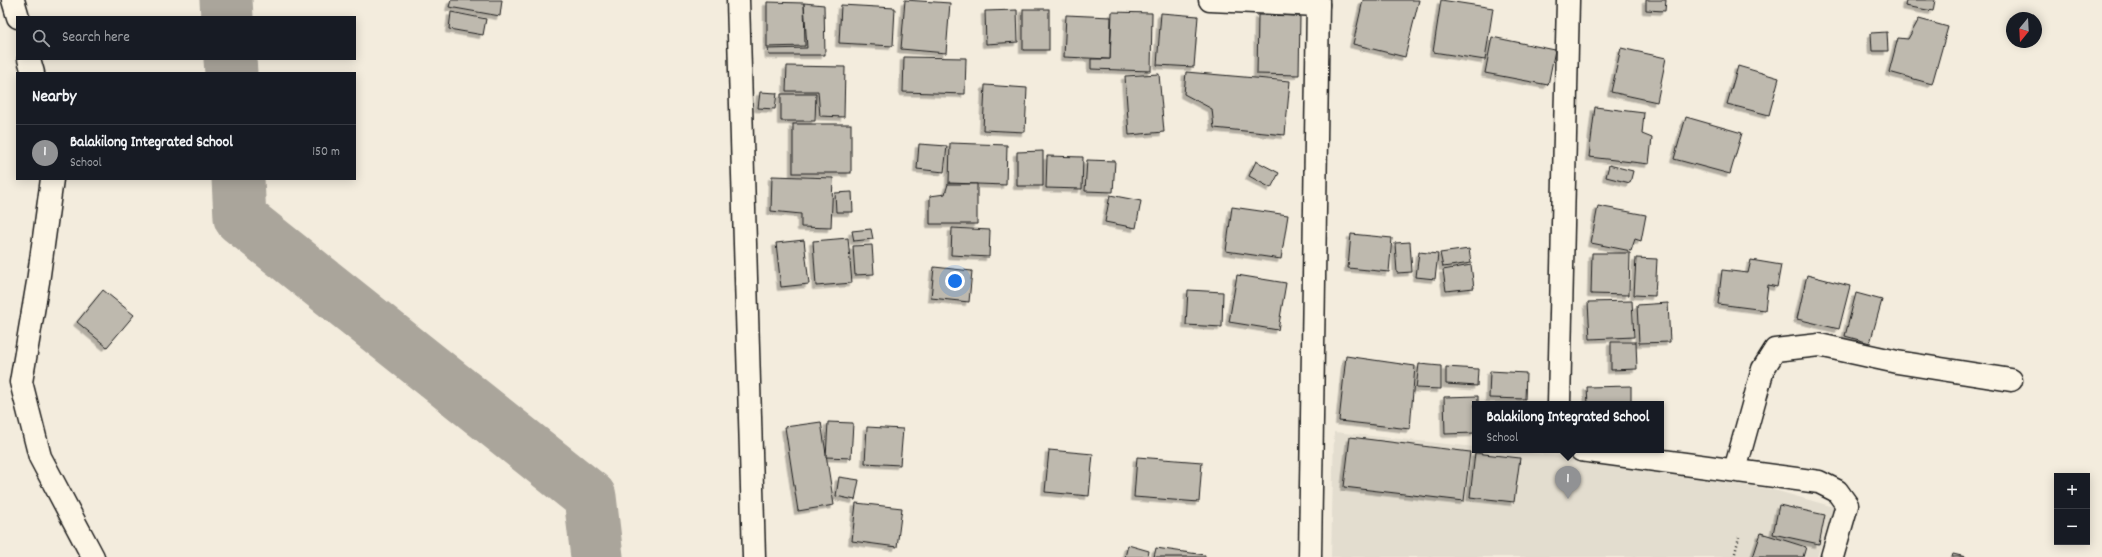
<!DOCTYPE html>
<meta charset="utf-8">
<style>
body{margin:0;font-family:Dekko,sans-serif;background:#242831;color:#f1f3f6}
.controls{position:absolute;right:12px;bottom:12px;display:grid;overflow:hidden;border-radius:0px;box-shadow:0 2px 10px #0003}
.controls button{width:36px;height:36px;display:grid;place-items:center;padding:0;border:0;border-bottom:1px solid #363941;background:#171b24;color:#f1f3f6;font:20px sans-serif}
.compass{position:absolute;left:2006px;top:12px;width:36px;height:36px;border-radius:50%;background:#171b24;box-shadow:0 2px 10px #0003;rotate:198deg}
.you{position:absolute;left:955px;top:281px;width:14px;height:14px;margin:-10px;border:3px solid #fff;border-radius:50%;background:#1a73e8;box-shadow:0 0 0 6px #1a73e833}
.badge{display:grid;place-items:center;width:26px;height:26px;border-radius:50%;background:#919294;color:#fff;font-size:13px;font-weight:700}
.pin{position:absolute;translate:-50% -33px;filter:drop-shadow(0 1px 2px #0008)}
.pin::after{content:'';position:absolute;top:21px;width:14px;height:12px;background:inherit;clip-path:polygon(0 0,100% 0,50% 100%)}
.popup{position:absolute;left:1472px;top:401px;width:192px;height:52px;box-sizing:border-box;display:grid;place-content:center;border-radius:0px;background:#171b24;filter:drop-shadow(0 1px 3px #0005);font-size:13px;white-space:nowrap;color:#9ea1a6}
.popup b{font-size:15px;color:#f1f3f6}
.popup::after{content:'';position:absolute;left:50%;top:100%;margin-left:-8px;border:8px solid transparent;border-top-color:#171b24}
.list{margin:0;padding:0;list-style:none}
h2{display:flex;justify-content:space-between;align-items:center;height:52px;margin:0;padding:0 16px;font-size:17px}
h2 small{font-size:13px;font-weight:400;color:#9ea1a6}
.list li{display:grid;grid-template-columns:26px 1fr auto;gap:12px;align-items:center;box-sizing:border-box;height:56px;padding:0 16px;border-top:1px solid #363941}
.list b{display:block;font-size:15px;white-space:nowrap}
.list p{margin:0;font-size:13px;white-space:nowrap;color:#9ea1a6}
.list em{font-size:13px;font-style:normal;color:#9ea1a6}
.icon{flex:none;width:22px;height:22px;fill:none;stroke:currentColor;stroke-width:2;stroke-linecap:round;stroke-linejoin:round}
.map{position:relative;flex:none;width:2102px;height:557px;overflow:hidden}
.search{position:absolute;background:#171b24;box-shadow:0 2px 10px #0003;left:16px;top:16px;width:340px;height:44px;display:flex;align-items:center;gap:10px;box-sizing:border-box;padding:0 14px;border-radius:0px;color:#9ea1a6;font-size:15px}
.panel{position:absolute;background:#171b24;box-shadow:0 2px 10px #0003;left:16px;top:72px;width:340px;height:108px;border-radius:0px}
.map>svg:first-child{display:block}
.built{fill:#e3ddcf}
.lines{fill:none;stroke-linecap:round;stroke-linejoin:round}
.river{stroke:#aaa59b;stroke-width:53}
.building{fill:#beb9ae;stroke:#1c1c1c;filter:url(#shadow)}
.minor-casing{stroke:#1c1c1c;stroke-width:25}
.path{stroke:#1c1c1c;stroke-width:2.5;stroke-dasharray:1 3;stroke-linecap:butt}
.minor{stroke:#fcf5e5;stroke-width:22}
</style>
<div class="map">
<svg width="2102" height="557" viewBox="0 0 2102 557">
<defs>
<filter id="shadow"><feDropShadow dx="-3.5" dy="3.5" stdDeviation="0" flood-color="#0004"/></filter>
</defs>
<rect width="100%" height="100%" fill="#f3ecdd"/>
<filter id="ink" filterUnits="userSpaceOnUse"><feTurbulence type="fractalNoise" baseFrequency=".025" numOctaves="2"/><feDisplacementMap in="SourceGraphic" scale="8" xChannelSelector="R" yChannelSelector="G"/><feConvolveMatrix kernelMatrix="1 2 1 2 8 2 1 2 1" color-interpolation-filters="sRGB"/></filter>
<g filter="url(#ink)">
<polygon class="built" points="1334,432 1475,447 1475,450 1501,450 1603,461 1774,490 1834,507 1817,557 1331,557"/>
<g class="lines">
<g class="river">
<polyline points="226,0 227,17"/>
<polyline points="230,59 231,73"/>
<polyline points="238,179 240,218 590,497 597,557"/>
</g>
</g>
<g class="building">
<polygon points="451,0 502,0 500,16 449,7"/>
<polygon points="905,0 950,3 946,53 901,49"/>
<polygon points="1363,0 1419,0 1405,57 1353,44"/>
<polygon points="1441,0 1493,8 1485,60 1433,52"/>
<polygon points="1646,0 1666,0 1665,11 1646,10"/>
<polygon points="1906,0 1935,0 1933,11 1905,6"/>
<polygon points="767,2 804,3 805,46 767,47"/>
<polygon points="804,3 824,5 825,55 769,55 768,49 807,48"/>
<polygon points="841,5 895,8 893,46 839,43"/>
<rect x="1023" y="9" width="26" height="41"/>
<polygon points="1017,10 1018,42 986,44 985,11"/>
<polygon points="451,12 486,19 483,35 449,29"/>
<polygon points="1112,12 1152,13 1151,71 1091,69 1091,59 1110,59"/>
<polygon points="1161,13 1198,16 1194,67 1157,65"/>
<polygon points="1066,15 1111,17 1110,59 1064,57"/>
<polygon points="1258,15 1300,16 1299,75 1257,74"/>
<polygon points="1919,19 1948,27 1932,84 1889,72 1898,38 1908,39"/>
<polygon points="1887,32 1888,51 1872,51 1871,33"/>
<polygon points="1492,37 1555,50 1548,85 1485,73"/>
<polygon points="1621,48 1666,58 1657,102 1611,92"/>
<polygon points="904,57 966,58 965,94 903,92"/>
<polygon points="787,66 845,67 844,117 820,116 818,91 786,91"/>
<polygon points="1738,66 1779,78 1769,115 1727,104"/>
<polygon points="1186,72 1290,81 1285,135 1214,128 1212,109 1184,94"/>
<polygon points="1159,74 1164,132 1129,135 1125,76"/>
<polygon points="985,85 1027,88 1025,132 983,130"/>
<polygon points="760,92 777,93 775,109 758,108"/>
<polygon points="781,94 816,94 815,121 781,121"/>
<polygon points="1595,107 1644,113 1642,134 1652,138 1649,164 1589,157"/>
<polygon points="1686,117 1742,133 1730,174 1674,159"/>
<rect x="793" y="124" width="58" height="49"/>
<polygon points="950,143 1007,145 1006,185 949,183"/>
<polygon points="919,144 947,146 944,172 917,169"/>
<polygon points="1043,151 1043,186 1017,186 1017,152"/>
<polygon points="1047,156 1083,157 1082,189 1046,188"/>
<polygon points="1087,160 1115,161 1113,192 1085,191"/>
<polygon points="1256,161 1279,173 1271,188 1249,176"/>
<polygon points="1609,165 1633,171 1630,183 1606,177"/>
<polygon points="772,176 833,178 831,228 801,227 801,214 771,211"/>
<polygon points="948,184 977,184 977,224 930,224 930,196 945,194"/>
<polygon points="852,192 853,212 836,212 835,193"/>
<polygon points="1110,195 1141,201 1136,228 1105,222"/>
<polygon points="1598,206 1646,215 1641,241 1635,239 1631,251 1591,243"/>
<polygon points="1232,207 1288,215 1281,259 1226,251"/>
<polygon points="952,228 990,230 989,257 951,255"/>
<polygon points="871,229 873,239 854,241 852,231"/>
<polygon points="1351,234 1392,238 1389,272 1348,268"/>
<polygon points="848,238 852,283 816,286 813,241"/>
<polygon points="804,240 809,284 781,287 776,243"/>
<polygon points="1410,242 1412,272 1397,273 1395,243"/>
<polygon points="872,245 874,274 855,275 853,246"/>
<polygon points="1469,249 1471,263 1443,267 1440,253"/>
<polygon points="1419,252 1438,254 1435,279 1416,277"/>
<polygon points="1592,253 1630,253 1629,295 1591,294"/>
<polygon points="1636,258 1657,259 1655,296 1634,295"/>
<polygon points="1751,260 1781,265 1777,287 1768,285 1765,310 1718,304 1722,270 1748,273"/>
<polygon points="1471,265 1474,288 1446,291 1443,270"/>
<polygon points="934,267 972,271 969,302 931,298"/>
<polygon points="1237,275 1286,283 1278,330 1229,322"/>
<polygon points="1807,275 1850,286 1839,329 1797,319"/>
<polygon points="103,290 134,315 107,347 77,322"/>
<polygon points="1188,290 1223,292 1222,327 1186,325"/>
<polygon points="1856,293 1882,300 1870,343 1845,336"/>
<polygon points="1632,301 1634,337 1590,339 1588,302"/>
<polygon points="1668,303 1670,342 1639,343 1637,305"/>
<polygon points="1611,342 1636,342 1637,369 1611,370"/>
<polygon points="1346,356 1415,366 1410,429 1339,421"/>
<polygon points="1419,364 1441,366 1441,389 1416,388"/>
<polygon points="1446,367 1478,369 1477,386 1446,384"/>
<polygon points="1490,371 1526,373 1525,399 1489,398"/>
<polygon points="1631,386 1631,404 1588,404 1587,387"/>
<polygon points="1478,396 1478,404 1475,404 1475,433 1445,434 1444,397"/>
<polygon points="821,422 834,505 798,511 785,427"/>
<polygon points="828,422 853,423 851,458 826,457"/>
<polygon points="867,427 903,429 900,465 865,463"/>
<polygon points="1350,437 1470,452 1464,501 1344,487"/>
<polygon points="1049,450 1093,454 1089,496 1045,492"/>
<polygon points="1475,453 1520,458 1514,502 1470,497"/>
<polygon points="1137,457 1202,462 1199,502 1134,497"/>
<polygon points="839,477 859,480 855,500 836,496"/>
<polygon points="856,503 902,508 897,547 852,541"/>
<polygon points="1779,505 1825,515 1819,544 1773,534"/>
<polygon points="1761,533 1806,547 1803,557 1753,557"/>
<polygon points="1128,545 1149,551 1148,557 1125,557"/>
<polygon points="1156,548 1205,555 1205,557 1154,557"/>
<polygon points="1953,554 1966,557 1952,557"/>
</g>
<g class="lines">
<defs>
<g id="minor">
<polyline points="13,0 18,17"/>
<polyline points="738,0 754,557"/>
<polyline points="1210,0 1318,5"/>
<polyline points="29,59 33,73"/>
<polyline points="52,179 38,282 21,382 40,457 93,557"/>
<polyline points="1559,404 1568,0"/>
<polyline points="1581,450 1819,482 1837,491 1847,505 1832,557"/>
<polyline points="1735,470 1763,369 1775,350 1819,345 1897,362 2011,380"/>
<polyline points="1310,557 1318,0"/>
</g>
</defs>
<use href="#minor" class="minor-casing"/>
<polyline class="path" points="1734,557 1739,537"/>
<use href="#minor" class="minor"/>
</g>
</g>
</svg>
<div class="controls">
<button>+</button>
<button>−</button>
</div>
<svg class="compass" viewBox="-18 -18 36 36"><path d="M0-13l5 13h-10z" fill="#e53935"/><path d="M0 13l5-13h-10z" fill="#9ea1a6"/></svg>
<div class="you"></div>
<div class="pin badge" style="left:1568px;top:499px">1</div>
<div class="popup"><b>Balakilong Integrated School</b>School</div>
<div class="search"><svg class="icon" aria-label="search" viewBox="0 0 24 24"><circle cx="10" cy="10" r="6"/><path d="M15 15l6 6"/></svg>Search here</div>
<section class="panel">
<h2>Nearby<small></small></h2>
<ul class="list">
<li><span class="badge">1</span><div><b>Balakilong Integrated School</b><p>School</p></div><em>150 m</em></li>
</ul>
</section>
</div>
